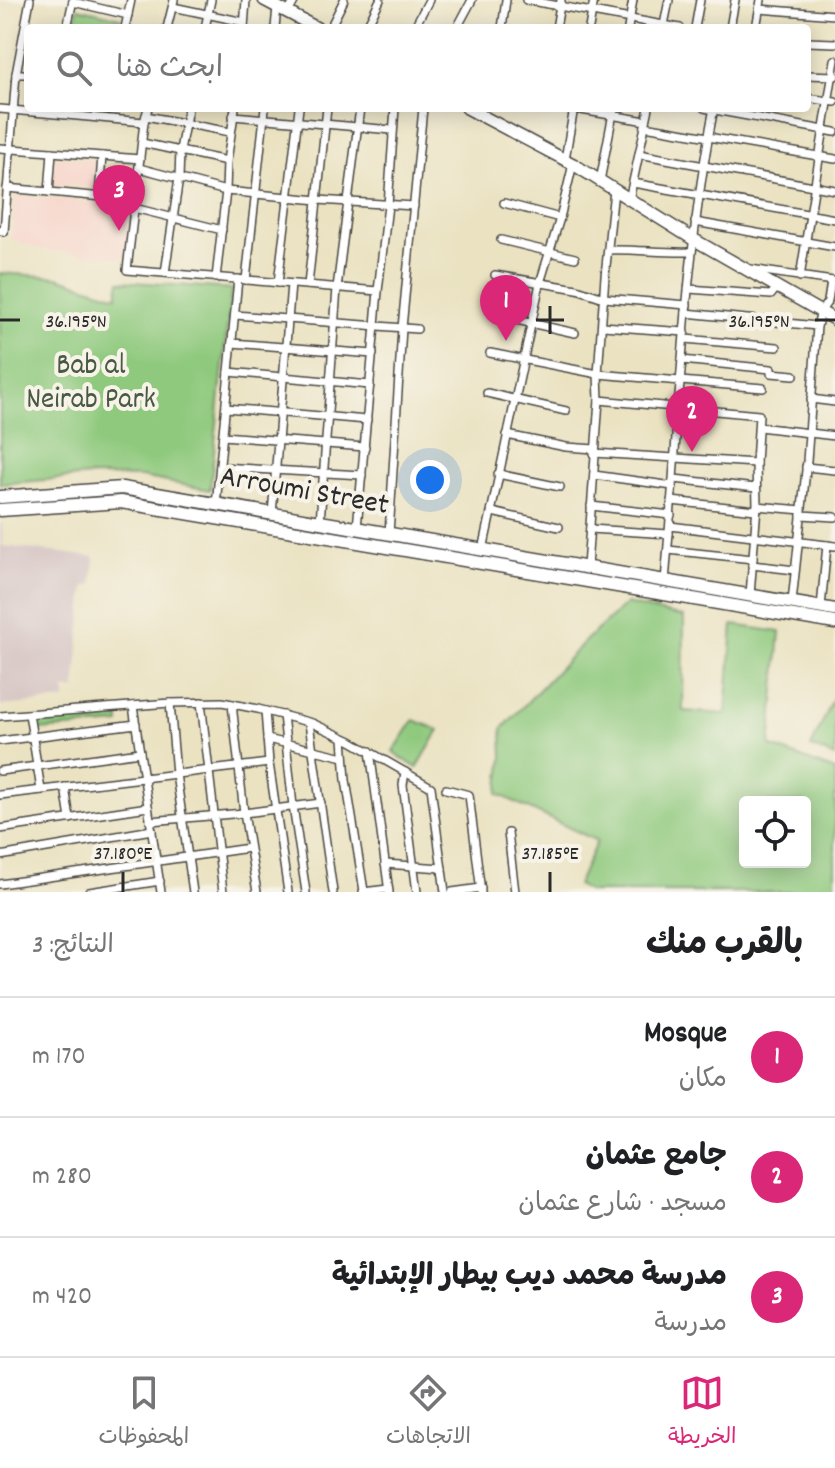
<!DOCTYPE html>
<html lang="ar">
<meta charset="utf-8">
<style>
body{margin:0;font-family:Dekko,"Playpen Sans Arabic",sans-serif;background:#f2f2f2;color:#202124;direction:rtl}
.controls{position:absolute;right:24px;bottom:24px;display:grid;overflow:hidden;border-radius:8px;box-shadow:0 4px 20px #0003}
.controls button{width:72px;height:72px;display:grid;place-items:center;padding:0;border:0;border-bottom:2px solid #e0e0e0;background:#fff;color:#202124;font:40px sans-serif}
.you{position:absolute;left:430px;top:480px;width:28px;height:28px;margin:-20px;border:6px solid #fff;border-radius:50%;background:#1a73e8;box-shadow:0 0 0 12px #1a73e833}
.badge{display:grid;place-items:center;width:52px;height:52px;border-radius:50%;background:#db2777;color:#fff;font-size:26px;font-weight:700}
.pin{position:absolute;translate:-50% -66px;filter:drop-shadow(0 2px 4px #0008)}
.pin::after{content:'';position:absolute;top:42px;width:28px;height:24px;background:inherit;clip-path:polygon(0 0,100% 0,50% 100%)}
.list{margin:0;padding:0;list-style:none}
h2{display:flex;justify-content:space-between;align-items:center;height:104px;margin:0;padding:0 32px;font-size:34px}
h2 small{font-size:26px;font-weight:400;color:#757577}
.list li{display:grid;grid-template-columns:52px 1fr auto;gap:24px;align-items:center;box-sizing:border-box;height:120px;padding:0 32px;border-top:2px solid #e0e0e0}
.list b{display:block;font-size:30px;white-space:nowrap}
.list p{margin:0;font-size:26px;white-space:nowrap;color:#757577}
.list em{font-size:26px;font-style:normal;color:#757577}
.icon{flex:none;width:44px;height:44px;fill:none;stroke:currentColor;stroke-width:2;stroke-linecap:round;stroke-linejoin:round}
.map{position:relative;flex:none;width:835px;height:892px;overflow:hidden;direction:ltr}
.search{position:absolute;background:#fff;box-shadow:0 4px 20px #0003;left:24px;right:24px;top:24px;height:88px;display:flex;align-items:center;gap:20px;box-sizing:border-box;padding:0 28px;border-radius:8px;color:#757577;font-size:30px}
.sheet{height:464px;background:#fff}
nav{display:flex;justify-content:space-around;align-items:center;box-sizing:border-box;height:112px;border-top:2px solid #e0e0e0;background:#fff;font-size:22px;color:#757577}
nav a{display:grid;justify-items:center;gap:4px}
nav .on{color:#db2777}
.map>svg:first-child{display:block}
.built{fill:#f7d1c7}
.industrial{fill:#d2bfc0}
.green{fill:#8ec97d;stroke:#5c7a54;stroke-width:2;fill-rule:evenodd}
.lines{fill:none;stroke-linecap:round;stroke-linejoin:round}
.minor-casing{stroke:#484642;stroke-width:10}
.secondary-casing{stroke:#484642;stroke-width:14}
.primary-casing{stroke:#484642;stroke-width:15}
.minor{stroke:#fff;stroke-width:7}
.secondary{stroke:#fff;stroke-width:11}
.primary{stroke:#fff;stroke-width:12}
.ticks{fill:none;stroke:#2b2b2b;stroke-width:3}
.labels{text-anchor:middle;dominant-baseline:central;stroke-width:8;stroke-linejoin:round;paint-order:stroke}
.park-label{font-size:30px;fill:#495a44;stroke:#f7f3e8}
.street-label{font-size:30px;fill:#2b2b2b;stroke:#f7f3e8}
.ticks-label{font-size:20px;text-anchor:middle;fill:#2b2b2b;stroke:#f7f3e8;stroke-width:8;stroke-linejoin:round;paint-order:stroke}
</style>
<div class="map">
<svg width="835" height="892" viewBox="0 0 835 892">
<rect width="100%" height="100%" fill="#f7f3e8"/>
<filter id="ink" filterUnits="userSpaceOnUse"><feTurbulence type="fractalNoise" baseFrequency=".0125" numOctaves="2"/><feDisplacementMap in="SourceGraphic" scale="16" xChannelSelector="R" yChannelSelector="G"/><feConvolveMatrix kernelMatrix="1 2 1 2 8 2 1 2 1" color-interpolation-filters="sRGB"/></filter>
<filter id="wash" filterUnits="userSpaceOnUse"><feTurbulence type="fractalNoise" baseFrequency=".006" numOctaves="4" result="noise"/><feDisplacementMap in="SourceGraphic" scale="32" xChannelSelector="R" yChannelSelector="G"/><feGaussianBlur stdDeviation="1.8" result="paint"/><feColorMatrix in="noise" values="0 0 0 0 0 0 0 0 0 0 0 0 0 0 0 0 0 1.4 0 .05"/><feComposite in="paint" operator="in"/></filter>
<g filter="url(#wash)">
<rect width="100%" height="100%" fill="#eae2c1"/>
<g class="built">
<polygon points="55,156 97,160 95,188 52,184"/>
<polygon points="15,195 130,205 125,258 43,250 11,239"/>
</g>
<polygon class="industrial" points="0,524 2,524 2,546 95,557 92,585 85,586 75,689 65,690 65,700 0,706"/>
<g class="green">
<polygon points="78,8 121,18 119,28 73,28"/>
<polygon points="0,273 57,277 117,296 120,281 231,289 210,490 141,477 90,476 0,484"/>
<path d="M 626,604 L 684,617 L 683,711 L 726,714 L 733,625 L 780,632 L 770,746 L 835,771 L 835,892 L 589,892 L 577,885 L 597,841 L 498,794 L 503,757 L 502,729 L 586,640 ZM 745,802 L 805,802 L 805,862 L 745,862 Z"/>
<polygon points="835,695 835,757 811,747"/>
<polygon points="119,713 120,724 38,730 36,721"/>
<polygon points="414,720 439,730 417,768 393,752"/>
</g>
</g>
<g filter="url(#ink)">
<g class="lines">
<defs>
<g id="minor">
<polyline points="526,0 680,28"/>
<polyline points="73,2 128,15"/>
<polyline points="173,7 244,22"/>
<polyline points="759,9 835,15"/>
<polyline points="288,13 295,0"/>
<polyline points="664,25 669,0"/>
<polyline points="67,28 73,0"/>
<polyline points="125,28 131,0"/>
<polyline points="167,28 174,0"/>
<polyline points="205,28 211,0"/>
<polyline points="244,28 246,0"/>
<polyline points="275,28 277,7"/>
<polyline points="330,28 344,0"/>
<polyline points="366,28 380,0"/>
<polyline points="414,28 429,0"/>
<polyline points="457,28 472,0"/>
<polyline points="502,28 506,0"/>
<polyline points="556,28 561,0"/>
<polyline points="589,28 594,0"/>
<polyline points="628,28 633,0"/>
<polyline points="695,28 700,0"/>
<polyline points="730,28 735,0"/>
<polyline points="756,28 761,0"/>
<polyline points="807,42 835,43"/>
<polyline points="16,74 28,74"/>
<polyline points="807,75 835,76"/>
<polyline points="807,98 835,102"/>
<polyline points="148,108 144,122 127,270 378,291"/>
<polyline points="569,108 646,121"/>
<polyline points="704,108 835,132"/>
<polyline points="0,109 144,122"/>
<polyline points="146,116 230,132"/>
<polyline points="233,116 392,130"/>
<polyline points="645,126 835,159"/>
<polyline points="142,143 227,161"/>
<polyline points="0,148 140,159"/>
<polyline points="639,154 835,190"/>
<polyline points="565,159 574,108"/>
<polyline points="139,168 226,191 318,200 414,206"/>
<polyline points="600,181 614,108"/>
<polyline points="633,183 835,219"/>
<polyline points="7,188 135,200"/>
<polyline points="49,192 52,152"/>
<polyline points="99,196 102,156"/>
<polyline points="629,200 649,108"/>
<polyline points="504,203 560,218"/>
<polyline points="134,208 222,230"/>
<polyline points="695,222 835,247"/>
<polyline points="0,230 4,232 16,74 30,0"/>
<polyline points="501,240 575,258"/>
<path d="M 608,250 C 636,249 663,253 691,252"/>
<polyline points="750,269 833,281"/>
<polyline points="165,273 179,178 180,150 188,108"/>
<polyline points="495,275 577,289 604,298 687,305"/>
<polyline points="800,277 835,60"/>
<polyline points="216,278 226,191 227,161 235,108"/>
<polyline points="246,280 265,108"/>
<polyline points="278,283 299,108"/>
<polyline points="308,285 327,108"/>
<polyline points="689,289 771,295 778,286"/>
<polyline points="686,313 817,326"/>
<polyline points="235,315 417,329"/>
<polyline points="494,315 575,333"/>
<polyline points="603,326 685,332"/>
<polyline points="685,339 777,347"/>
<polyline points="232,343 373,354"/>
<polyline points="490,353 598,374 763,388"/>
<polyline points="682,360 771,369 771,373 794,375"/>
<polyline points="229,372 370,385"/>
<polyline points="487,393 566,411"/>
<polyline points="811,399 835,402"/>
<polyline points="599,400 759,415 756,463 757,506 750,595"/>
<polyline points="226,408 367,420"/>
<polyline points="759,427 835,436"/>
<polyline points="507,435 566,447 595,449"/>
<polyline points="223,436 365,447"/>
<polyline points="594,453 756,463"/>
<polyline points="220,467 362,475"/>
<polyline points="806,467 835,470"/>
<polyline points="498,474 560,487"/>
<polyline points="594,475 673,486"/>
<polyline points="674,479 756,488"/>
<polyline points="671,501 756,510"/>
<polyline points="216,505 238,279"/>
<polyline points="591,506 671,515"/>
<polyline points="757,506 802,510"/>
<polyline points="492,512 559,527"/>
<polyline points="272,514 291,284"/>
<polyline points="801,515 835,517"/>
<polyline points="320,522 337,288 360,108"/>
<polyline points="670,526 835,546"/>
<polyline points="357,528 378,291 388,205 395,108"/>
<polyline points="590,529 669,534"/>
<polyline points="389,534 402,328 423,108"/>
<polyline points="483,550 540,283 560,218 573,164"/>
<polyline points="668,550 753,559"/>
<polyline points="752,565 795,570"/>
<polyline points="587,567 599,400 598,374 605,276 614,190"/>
<path d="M 665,581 C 679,423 683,264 714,108"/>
<polyline points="792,602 807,461 817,326 821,311 828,301 831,281"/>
<polyline points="821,607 827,545"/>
<polyline points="201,702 223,892"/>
<polyline points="170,703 176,774 193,892"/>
<polyline points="232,704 244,813 257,892"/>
<polyline points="133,706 161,892"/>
<polyline points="265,711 269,763 288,892"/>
<polyline points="29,714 41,790"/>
<polyline points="283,715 293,806 306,892"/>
<polyline points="0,716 170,703 222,702 258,709 312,723 351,741 431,787 445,892"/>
<polyline points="309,723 333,892"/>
<polyline points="343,738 346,780 364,891"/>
<polyline points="267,739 344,757"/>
<polyline points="0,741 136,724"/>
<polyline points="370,751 389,892"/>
<polyline points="0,771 140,752"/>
<polyline points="405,772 403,785 417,892"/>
<polyline points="65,787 70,819"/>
<polyline points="446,789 469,795 481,892"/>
<polyline points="0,795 269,763"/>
<polyline points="150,821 244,813 321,803"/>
<polyline points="0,829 148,807"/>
<polyline points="508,833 515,892"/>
<polyline points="0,856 152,830"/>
<polyline points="385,864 442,868"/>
<polyline points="0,884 249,848"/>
<polyline points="89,892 160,881"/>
<polyline points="363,892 388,889"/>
<polyline points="452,892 481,888"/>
</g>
<g id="secondary">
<polyline points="264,0 317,28"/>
<polyline points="467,108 573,164 693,239 835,320"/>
</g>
<g id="primary">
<polyline points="0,497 122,488 835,610"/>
<polyline points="0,510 121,502 835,623"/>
</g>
</defs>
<use href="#minor" class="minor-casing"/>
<use href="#secondary" class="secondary-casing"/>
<use href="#primary" class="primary-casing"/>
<use href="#minor" class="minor"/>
<use href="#secondary" class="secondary"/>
<use href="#primary" class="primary"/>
</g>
</g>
<path class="ticks" d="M 550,306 L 550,334M 0,320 L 20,320M 536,320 L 564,320M 815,320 L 835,320M 123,872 L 123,892M 550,872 L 550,892"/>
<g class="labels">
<g class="park-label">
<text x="91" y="367">Bab al<tspan x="91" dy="34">Neirab Park</tspan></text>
</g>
<g class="street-label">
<text transform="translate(304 493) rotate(10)">Arroumi Street</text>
</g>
</g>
<g class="ticks-label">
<text x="76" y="327">36.195°N</text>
<text x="759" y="327">36.195°N</text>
<text x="123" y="859">37.180°E</text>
<text x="550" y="859">37.185°E</text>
</g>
</svg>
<div class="controls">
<button><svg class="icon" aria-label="locate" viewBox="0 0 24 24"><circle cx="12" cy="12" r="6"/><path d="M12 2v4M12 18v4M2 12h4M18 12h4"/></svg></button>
</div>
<div class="you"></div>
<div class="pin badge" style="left:506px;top:341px">1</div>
<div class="pin badge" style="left:692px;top:452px">2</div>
<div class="pin badge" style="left:119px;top:231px">3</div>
<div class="search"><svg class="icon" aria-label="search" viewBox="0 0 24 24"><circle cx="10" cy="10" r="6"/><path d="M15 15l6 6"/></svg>ابحث هنا</div>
</div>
<section class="sheet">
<h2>بالقرب منك<small>النتائج: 3</small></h2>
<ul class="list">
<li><span class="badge">1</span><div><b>Mosque</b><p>مكان</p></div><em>170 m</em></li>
<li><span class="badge">2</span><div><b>جامع عثمان</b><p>مسجد · شارع عثمان</p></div><em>280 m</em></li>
<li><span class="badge">3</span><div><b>مدرسة محمد ديب بيطار الإبتدائية</b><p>مدرسة</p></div><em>420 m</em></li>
</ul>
</section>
<nav>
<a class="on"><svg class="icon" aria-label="map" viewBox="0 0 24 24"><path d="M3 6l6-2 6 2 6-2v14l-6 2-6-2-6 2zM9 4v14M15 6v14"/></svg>الخريطة</a>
<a><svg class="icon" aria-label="directions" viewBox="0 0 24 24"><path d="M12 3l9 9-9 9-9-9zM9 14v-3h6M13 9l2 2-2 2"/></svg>الاتجاهات</a>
<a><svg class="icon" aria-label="saved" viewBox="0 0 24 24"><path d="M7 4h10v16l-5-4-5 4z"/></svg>المحفوظات</a>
</nav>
